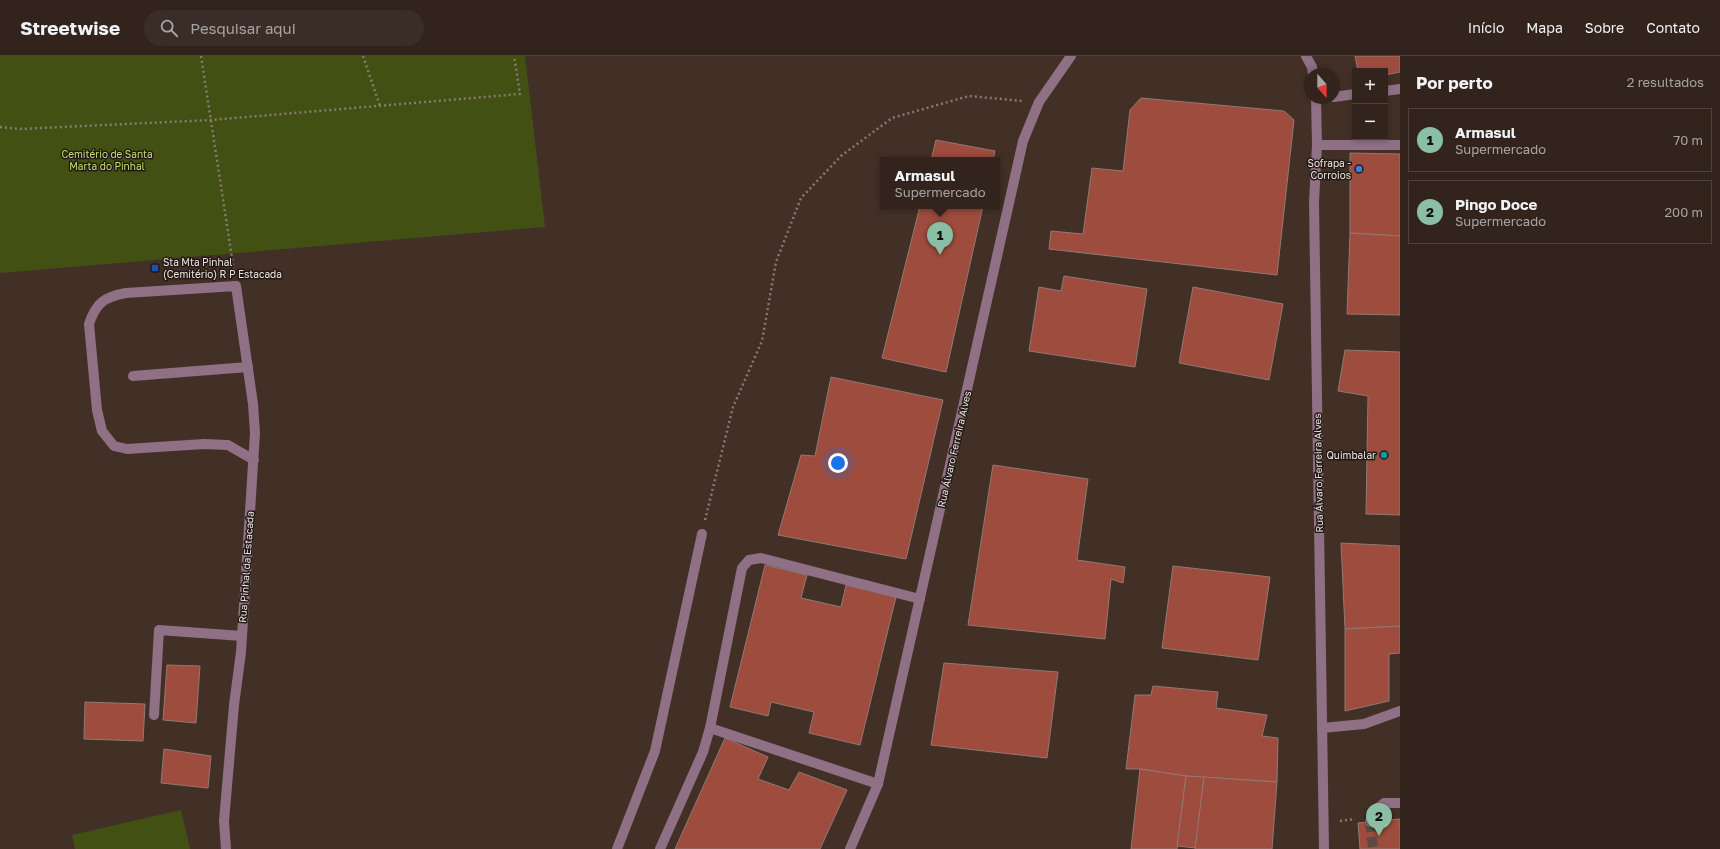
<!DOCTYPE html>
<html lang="pt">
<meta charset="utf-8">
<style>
body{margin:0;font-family:"Golos Text",sans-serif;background:#3a2c26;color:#f1f3f6}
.controls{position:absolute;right:12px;top:12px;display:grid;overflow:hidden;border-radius:0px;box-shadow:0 2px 6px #0003}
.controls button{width:36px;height:36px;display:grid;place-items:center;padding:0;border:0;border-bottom:1px solid #4d413b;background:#32241d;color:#f1f3f6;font:20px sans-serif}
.compass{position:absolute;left:1304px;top:12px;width:36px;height:36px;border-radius:50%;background:#32241d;box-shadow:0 2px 6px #0003;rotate:159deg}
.you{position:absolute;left:838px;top:407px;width:14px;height:14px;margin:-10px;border:3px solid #fff;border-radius:50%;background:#1a73e8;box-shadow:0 0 0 6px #1a73e833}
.badge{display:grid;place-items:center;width:26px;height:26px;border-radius:50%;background:#8abfa5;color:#111;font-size:13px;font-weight:700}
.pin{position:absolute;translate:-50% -33px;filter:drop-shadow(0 1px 2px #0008)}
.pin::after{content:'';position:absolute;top:21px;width:14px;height:12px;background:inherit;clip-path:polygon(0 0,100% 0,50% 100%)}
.popup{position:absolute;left:880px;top:101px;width:120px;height:52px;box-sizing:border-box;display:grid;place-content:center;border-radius:0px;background:#32241d;filter:drop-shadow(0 1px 3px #0005);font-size:13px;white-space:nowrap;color:#a8a4a4}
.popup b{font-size:15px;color:#f1f3f6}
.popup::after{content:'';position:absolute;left:50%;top:100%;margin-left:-8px;border:8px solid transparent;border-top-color:#32241d}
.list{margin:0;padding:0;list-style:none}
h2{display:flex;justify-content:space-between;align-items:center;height:52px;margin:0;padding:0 16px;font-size:17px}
h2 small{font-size:13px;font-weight:400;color:#a8a4a4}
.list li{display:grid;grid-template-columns:26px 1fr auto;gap:12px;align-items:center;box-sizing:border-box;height:64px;margin:0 8px 8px;padding:0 8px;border:1px solid #4d413b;border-radius:0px}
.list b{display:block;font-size:15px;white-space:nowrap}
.list p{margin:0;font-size:13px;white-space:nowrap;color:#a8a4a4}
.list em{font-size:13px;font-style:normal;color:#a8a4a4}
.icon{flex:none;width:22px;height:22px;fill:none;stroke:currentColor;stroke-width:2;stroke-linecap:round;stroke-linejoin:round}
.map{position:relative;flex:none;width:1400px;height:793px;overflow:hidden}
header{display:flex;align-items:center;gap:24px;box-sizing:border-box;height:56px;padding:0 20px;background:#32241d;border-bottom:1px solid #4d413b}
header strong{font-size:19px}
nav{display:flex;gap:22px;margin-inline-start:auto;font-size:14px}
.search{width:280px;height:36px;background:#3a2c26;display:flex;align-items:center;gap:10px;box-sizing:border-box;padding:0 14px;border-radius:22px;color:#a8a4a4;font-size:15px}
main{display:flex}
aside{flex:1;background:#32241d}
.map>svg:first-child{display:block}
.green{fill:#435014}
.building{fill:#9d4c3d;stroke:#917974}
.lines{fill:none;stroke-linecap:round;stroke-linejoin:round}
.minor-tunnel{stroke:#5c4b42;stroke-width:10;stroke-dasharray:10 5;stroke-linecap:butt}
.path{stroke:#897972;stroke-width:2.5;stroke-dasharray:2 3;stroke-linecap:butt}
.minor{stroke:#907085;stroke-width:10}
.shop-dot{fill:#3f7fe0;stroke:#221a16;stroke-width:1.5}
.transit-dot{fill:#1a4fb4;stroke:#221a16;stroke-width:1.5}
.culture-dot{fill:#0f9aa8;stroke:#221a16;stroke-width:1.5}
.labels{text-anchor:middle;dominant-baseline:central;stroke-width:3;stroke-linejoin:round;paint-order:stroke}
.park-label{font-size:10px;fill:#c5df6f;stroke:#221a16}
.poi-label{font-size:10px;fill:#f0e4de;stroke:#221a16;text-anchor:end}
.street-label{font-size:10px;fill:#f0e4de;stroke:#221a16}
</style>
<header>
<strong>Streetwise</strong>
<div class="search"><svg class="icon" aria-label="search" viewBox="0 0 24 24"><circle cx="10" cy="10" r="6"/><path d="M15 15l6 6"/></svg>Pesquisar aqui</div>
<nav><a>Início</a><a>Mapa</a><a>Sobre</a><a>Contato</a></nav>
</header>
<main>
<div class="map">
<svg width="1400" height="793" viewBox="0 0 1400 793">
<rect width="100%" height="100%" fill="#423027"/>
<g class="green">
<polygon points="0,0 525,0 545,171 0,217"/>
<polygon points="181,754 190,793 75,793 72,779"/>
</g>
<g class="building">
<polygon points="1355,0 1400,0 1400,16 1385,19 1385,15 1358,15"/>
<polygon points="1141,42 1284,55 1294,64 1277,219 1049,193 1051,175 1083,178 1092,112 1123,115 1130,54"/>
<polygon points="936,84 995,95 993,104 931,104"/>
<polygon points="1350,97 1400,98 1400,180 1350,177"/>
<polygon points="920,150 983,150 946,316 882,302"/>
<polygon points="1350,177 1400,180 1400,259 1347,258"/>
<polygon points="1064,220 1147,233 1135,311 1029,295 1039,231 1061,235"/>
<polygon points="1193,231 1283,248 1269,324 1179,307"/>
<polygon points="1345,294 1400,296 1400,459 1366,458 1368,340 1338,335"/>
<polygon points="831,321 943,344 906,503 778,479 801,399 815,400"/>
<polygon points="993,409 1088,423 1077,504 1125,511 1123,527 1111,523 1105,583 968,569"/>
<polygon points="1341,487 1400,490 1400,570 1345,573"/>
<polygon points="765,509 807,519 801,542 841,551 846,529 896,541 860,689 809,677 814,656 771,646 768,660 730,651"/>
<polygon points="1173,510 1270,521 1258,604 1162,592"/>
<polygon points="1400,570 1400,597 1389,598 1389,645 1345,655 1345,573"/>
<polygon points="944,607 1058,616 1047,702 931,689"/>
<polygon points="167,609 200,610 196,667 163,664"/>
<polygon points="1153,630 1218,636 1216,652 1267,659 1262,680 1278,682 1277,726 1186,720 1140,713 1126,713 1135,639 1151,639"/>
<polygon points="85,646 145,648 143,685 84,683"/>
<polygon points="725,682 768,701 758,723 789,734 799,716 847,734 820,793 675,793"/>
<polygon points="164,693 211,700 208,732 161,727"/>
<polygon points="1140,713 1186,720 1177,793 1131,793"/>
<polygon points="1186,720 1204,721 1196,792 1177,790"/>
<polygon points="1204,721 1277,726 1272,793 1195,793"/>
<polygon points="1400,763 1400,793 1360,793 1358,767"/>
</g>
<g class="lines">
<polyline class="minor-tunnel" points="1370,766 1373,793"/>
<g class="path">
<polyline points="201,0 234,215"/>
<polyline points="363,0 380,50"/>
<polyline points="0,71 19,73 211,64 520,38 514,0"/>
<polyline points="705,464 733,351 762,285 776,206 801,142 841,100 892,62 969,40 1023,45"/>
<polyline points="1340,765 1355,763"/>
</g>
<g class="minor">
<polyline points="1306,0 1312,11 1313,18"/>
<polyline points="1385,35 1400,33"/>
<polyline points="1334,41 1355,38"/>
<polyline points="1316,42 1317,89 1314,146 1324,793"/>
<polyline points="1317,89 1400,89"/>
<polyline points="133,320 248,311"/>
<polyline points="154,659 159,574 242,580"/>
<polyline points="710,672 878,728"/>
<polyline points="1322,672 1364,668 1400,655"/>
<polyline points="1370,766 1373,756 1384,747 1400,747"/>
<path d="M 226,793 L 224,765 L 234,649 L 241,596 L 255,377 L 253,348 L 236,230 L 126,237 C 104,241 96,247 89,268 L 97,354 L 102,375 L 114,390 L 127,393 L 204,388 L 228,389 L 254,404"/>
<polyline points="617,793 655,695 702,478"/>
<polyline points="660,793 703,696 710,672 742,512 749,504 761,502 920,543"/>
<polyline points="850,793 878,728 1023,85 1039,46 1071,0"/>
</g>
</g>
<circle class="shop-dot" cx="1359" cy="113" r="4"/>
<rect class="transit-dot" x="151" y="208" width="8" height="8" rx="2"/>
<circle class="culture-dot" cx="1384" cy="399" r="4"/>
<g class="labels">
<g class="park-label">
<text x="107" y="98">Cemitério de Santa<tspan x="107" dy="12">Marta do Pinhal</tspan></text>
</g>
<g class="poi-label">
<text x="1351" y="107">Sofrapa -<tspan x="1351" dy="12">Corroios</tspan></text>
<text x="163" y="206" text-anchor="start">Sta Mta Pinhal<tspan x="163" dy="12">(Cemitério) R P Estacada</tspan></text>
<text x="1376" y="399">Quimbalar</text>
</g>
<g class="street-label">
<text transform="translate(954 393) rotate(-77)">Rua Álvaro Ferreira Alves</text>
<text transform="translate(1318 417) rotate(-91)">Rua Álvaro Ferreira Alves</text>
<text transform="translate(246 511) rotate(-86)">Rua Pinhal da Estacada</text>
</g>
</g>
</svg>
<div class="controls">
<button>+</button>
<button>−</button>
</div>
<svg class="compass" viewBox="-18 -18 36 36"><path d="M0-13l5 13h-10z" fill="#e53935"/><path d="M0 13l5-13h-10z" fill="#a8a4a4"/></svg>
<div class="you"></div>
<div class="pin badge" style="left:940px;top:199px">1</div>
<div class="popup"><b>Armasul</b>Supermercado</div>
<div class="pin badge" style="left:1379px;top:780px">2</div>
</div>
<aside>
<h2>Por perto<small>2 resultados</small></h2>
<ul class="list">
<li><span class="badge">1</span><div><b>Armasul</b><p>Supermercado</p></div><em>70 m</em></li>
<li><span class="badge">2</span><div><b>Pingo Doce</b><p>Supermercado</p></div><em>200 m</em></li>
</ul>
</aside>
</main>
